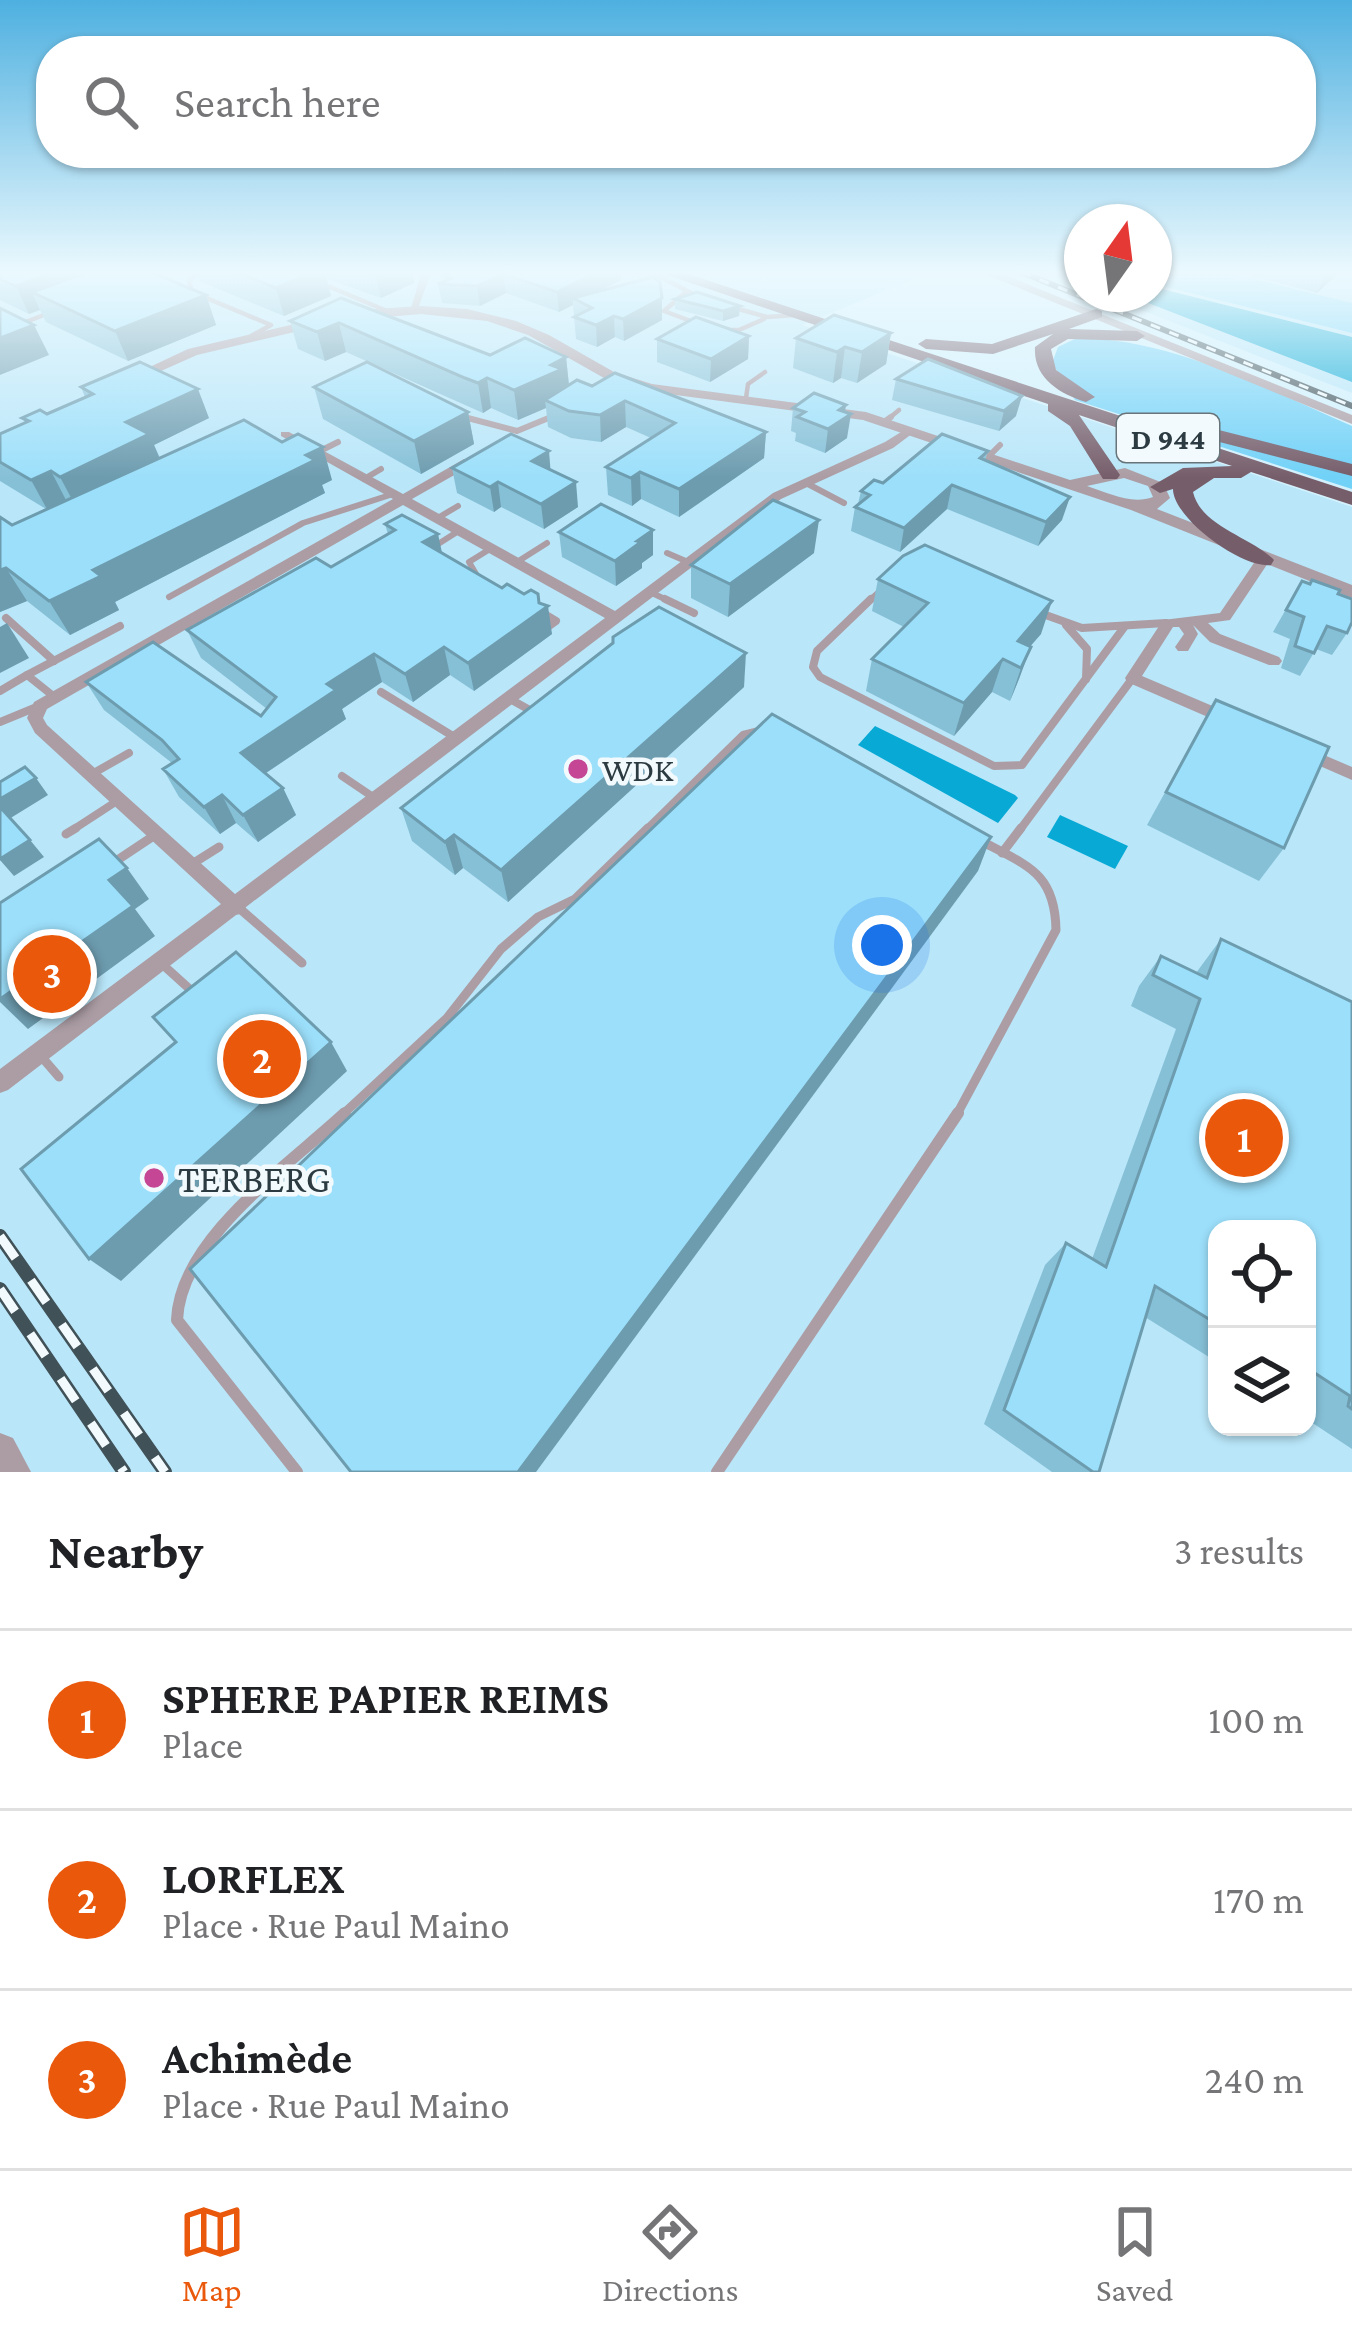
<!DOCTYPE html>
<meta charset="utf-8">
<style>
body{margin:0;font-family:"Crimson Pro",serif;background:#f6f6f6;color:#202124}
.controls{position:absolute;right:36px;bottom:36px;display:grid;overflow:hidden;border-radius:24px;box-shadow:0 3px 9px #0004}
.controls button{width:108px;height:108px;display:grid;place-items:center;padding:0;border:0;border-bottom:3px solid #e0e0e0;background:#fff;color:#202124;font:60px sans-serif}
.compass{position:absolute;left:1064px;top:204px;width:108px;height:108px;border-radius:50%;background:#fff;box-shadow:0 3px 9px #0004;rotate:14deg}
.you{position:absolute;left:882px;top:945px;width:42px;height:42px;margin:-30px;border:9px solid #fff;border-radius:50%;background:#1a73e8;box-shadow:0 0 0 18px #1a73e833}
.badge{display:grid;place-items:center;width:78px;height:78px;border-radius:50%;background:#ea580c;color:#fff;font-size:39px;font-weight:700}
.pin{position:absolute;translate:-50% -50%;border:6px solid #fff;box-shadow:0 3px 12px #0006}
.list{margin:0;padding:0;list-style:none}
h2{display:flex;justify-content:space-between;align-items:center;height:156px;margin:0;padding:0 48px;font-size:51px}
h2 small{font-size:39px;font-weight:400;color:#757577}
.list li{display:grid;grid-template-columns:78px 1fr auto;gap:36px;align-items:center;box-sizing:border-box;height:180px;padding:0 48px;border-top:3px solid #e0e0e0}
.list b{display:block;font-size:45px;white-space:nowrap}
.list p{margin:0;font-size:39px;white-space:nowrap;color:#757577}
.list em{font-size:39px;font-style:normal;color:#757577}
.icon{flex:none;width:66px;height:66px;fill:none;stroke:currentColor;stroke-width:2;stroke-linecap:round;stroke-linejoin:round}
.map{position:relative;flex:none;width:1352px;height:1472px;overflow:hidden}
.search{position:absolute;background:#fff;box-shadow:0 3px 9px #0004;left:36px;right:36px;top:36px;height:132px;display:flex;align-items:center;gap:30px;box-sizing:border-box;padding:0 42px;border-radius:48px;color:#757577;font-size:45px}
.sheet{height:696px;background:#fff}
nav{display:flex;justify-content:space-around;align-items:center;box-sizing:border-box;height:168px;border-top:3px solid #e0e0e0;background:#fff;font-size:33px;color:#757577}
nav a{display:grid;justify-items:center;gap:6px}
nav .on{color:#ea580c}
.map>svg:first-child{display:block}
.built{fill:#b9e6f9;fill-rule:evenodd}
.green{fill:#71d1f7}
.water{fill:#08a9d5}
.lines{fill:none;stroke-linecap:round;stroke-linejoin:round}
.service-far4{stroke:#ac9da4;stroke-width:4.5}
.service-far3{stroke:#ac9da4;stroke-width:6}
.service-far2{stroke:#ac9da4;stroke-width:8}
.service-far1{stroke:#ac9da4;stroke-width:9}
.service{stroke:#ac9da4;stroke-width:12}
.minor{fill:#ac9da4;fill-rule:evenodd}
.tertiary{fill:#ac9da4;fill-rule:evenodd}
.primary{fill:#765d6a;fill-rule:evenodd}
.rail-far1-casing{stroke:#405157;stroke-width:6}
.rail-casing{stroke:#405157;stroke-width:14}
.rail-far1{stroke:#f2fafd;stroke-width:3;stroke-dasharray:10;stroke-linecap:butt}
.rail{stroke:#f2fafd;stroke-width:9;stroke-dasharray:27;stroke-linecap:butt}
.wall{fill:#86c0d7}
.shaded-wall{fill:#6d9caf}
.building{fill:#9cdffa;stroke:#6d9caf;stroke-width:3}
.poi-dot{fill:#c44694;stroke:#f2fafd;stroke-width:4.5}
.labels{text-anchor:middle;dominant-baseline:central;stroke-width:9;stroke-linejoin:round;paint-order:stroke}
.shield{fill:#f2fafd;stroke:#677479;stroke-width:3}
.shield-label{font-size:30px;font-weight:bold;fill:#2c3b41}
.poi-label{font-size:33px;fill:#2c3b41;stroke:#f2fafd;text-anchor:start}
.near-poi-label{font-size:39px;fill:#2c3b41;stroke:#f2fafd;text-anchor:start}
</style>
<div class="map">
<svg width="1352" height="1472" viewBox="0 0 1352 1472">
<rect width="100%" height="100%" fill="#d3f1fd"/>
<g class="built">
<path d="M 0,272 L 930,272 L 802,325 L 1352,507 L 1352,1472 L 0,1472 ZM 1217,1229 L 1307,1229 L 1307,1427 L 1217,1427 Z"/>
<polygon points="1154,272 1352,272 1352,393 1101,294 1154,294"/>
</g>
<g class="green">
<polygon points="1154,272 1225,272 1352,303 1352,333 1154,284"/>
<path d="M 1077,338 C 1175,339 1263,388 1352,426 L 1352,489 L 1075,400 L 1052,363 L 1058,347 Z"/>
</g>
<g class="water">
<polygon points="1154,287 1352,337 1352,382 1125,294 1154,294"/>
<polygon points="875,726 1015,795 1018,798 998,823 858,745"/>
<polygon points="1060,815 1128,846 1115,869 1047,837"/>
</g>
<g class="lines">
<g class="service-far4">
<polyline points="200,272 189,281 192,292 271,325 244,340"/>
<polyline points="651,272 697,296"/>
<polyline points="323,284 387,311"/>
<polyline points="686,292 664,311 696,323"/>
<polyline points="735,308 767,317 796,315"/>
<polyline points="722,330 739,330 764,319"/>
<polyline points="0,332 49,313"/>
<polyline points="746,398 748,384 765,372"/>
<polyline points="464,417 474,420"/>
<polyline points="544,420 551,417"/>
<polyline points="887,420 899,410"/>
</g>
<g class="service-far3">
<polyline points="464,417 517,431 551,417"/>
<polyline points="884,422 891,417"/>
<polyline points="318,452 338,442"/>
<polyline points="986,459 1000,445"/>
<polyline points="364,479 381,469"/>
<polyline points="806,483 844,503"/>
<polyline points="436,519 458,506"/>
<polyline points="435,546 457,532"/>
<polyline points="667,553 688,562"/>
<polyline points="517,562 547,543"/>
<polyline points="476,574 469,562 490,549"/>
<polyline points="650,592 671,602"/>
<polyline points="169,597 303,523 390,495"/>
<polyline points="868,602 880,591"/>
</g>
<g class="service-far2">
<polyline points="665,599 694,613"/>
<polyline points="871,599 817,651 813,667 820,677 994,766 1022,765 1125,626"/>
<polyline points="541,612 556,621 549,626"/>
<polyline points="1040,613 1082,628 1166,623"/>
<polyline points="6,618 54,661"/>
<polyline points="1066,625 1087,649 1086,679"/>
<polyline points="0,691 27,675"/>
<polyline points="381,692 456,738"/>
<polyline points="52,695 27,675 120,626"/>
<polyline points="510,699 535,713"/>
<polyline points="0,722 39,706"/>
<polyline points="92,774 129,753"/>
<polyline points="342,776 376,799"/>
<polyline points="71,831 117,801"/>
<polyline points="645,831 743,735 763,730"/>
<polyline points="1019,831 1132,679"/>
</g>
<g class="service-far1">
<polyline points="66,834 76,828"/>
<polyline points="1002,853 1021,828"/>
<polyline points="113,863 155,835"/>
<polyline points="192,864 219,847"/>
<polyline points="239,908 302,963"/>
<polyline points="162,964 194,993"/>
<polyline points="40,1055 59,1077"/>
<polyline points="341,1116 447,1018 501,949 538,917 575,899 648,828"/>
<path d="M 956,1116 L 1056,930 C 1055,873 1028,866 983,842"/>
</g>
<g class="service">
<path d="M 297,1472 L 177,1320 C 180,1239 288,1166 345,1113"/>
<polyline points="717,1472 958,1113"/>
</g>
<g class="minor">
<polygon points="422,272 431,272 418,309 410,311"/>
<path d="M 909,427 L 913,429 L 913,433 L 893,448 L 781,499 L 246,907 L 244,913 L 236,915 L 8,1090 L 0,1093 L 0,1069 L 221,904 L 35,733 L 27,718 L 34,702 L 393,499 L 281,436 L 281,432 L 289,432 L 403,494 L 464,459 L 472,459 L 472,465 L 412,499 L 615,611 L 773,493 L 885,442 ZM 403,505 L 605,618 L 235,894 L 47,725 L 43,718 L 47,709 Z"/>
<polygon points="1263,556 1270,560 1230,620 1208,623 1220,634 1279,657 1282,661 1279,665 1269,665 1210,642 1193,625 1198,634 1188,651 1178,651 1175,647 1184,634 1179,627 1173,627 1142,676 1236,716 1238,720 1236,724 1224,724 1127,682 1125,678 1163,620 1220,613 1258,557"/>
<polygon points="1303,746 1352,767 1352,780 1297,756 1295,752 1297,748"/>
</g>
<g class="tertiary">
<polygon points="980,272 997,272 1352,415 1352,424"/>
<path d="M 421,306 L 467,309 L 516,321 L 549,335 L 614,372 L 652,384 L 866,412 L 1070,480 L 1125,468 L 1163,483 L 1170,498 L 1157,509 L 1352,585 L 1352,598 L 1131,510 L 863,420 L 646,391 L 604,378 L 528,335 L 487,321 L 421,314 L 352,320 L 346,316 L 375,309 ZM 1124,478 L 1148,486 L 1153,497 C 1131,505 1109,493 1087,486 Z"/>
<polygon points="316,319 320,320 320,326 197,355 134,383 122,380 188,349"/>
<polygon points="0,1433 13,1438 31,1472 0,1472"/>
</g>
<g class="primary">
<path d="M 659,272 L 682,272 L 1352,492 L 1352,505 L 1251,472 L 1241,478 L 1214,478 L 1193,492 C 1201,527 1252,537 1274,560 L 1271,565 C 1242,569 1173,518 1173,489 L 1160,493 L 1150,487 L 1183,468 L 1232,466 L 1079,415 L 1120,475 L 1117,479 L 1103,479 L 1070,426 L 1048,411 L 1048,404 Z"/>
<path d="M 1096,309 L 1102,311 L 1102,317 L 1069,329 L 1137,331 L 1145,336 L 1137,341 L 1068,339 L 1051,349 L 1056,370 L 1095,397 L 1086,402 C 1060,394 1033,378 1035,347 L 1053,334 L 993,354 L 926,349 L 918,344 L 926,339 L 992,344 Z"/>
<polygon points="1211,428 1352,464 1352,476 1204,438 1204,430"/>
</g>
<defs>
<polyline id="rail-far1" points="1021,272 1352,406"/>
<g id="rail">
<polyline points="0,1236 165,1472"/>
<polyline points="0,1289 124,1472"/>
</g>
</defs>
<use href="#rail-far1" class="rail-far1-casing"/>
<use href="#rail" class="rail-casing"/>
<use href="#rail-far1" class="rail-far1"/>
<use href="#rail" class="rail"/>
</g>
<g class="wall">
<polygon points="0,272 206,295 216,325 128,361 46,322 40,310 29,314 0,300"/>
<polygon points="196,272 412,272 414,283 381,298 327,279 331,296 284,316 199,281"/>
<polygon points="450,272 620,272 621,280 600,291 662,298 662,320 624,341 615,337 597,347 576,339 573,305 559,312 506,293 480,306 442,303 438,284 445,281 444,275"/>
<polygon points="1237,272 1340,272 1317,293"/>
<polygon points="341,298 490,355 566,357 569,385 592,386 766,432 764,458 679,517 641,499 632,506 608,495 606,467 651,438 626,427 601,442 571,438 548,427 546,408 518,420 491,408 483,413 346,352 325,361 298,349 290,321"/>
<polygon points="675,299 740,306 739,316 723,321 675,309"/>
<polygon points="891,333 886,364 857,383 841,378 833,383 793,368 796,338"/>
<polygon points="749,336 748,359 710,382 657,362 657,339"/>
<polygon points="928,359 1016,416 999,431 892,400 896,379"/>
<polygon points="81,387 209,418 154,445 160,458 332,480 322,485 325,493 115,602 119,610 70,635 27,601 0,612 0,517 12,525 46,509 0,481 0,434 25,423 22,418 47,414 85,397"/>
<polygon points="314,387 468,412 474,444 421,474 323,419"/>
<polygon points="793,408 845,412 847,438 825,453 795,441 796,433 791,431"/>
<polygon points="988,451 985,461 1062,520 1038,546 947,509 900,552 851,531 855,507 858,504 861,491"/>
<polygon points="452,468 550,470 578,507 544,529 501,507 494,512 457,493"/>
<polygon points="385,524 442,553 502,588 539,603 552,634 474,691 450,675 413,702 382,682 342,709 346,719 266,773 283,788 296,815 258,842 236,823 220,834 179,797 163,769 172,763 104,710 86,682 261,716 267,709 201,658 187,630 331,567 388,534"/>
<polygon points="653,530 653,555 642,563 642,568 616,586 562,557 559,532"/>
<polygon points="814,553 728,617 691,598 691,565"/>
<polygon points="878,579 1041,634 1030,646 1019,679 1010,701 992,692 954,736 866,691 872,659 904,627 872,611"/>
<polygon points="1302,581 1347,633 1332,655 1316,649 1300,676 1281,668 1290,639 1273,632"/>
<polygon points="744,687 508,902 463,868 455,875 412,841 401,808"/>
<polygon points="1216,700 1284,848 1259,881 1147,825"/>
<polygon points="1221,939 1352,1002 1352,1449 1308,1420 1310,1410 1307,1408 1307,1229 1217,1229 1217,1362 1145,1317 1099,1472 1052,1472 984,1424 1045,1265 1066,1243 1092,1259 1176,1029 1131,1006 1139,986 1161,956 1196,973"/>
</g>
<g class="shaded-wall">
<polygon points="54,272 139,272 32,292 40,310 29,314 16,286"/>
<polygon points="314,272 325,272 331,296 284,316 276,288"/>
<polygon points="375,272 412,272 414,283 381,298"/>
<polygon points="597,272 620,272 621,280 580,301 573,298 573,305 559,312 557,292"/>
<polygon points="1327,272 1340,272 1317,293"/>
<polygon points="503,274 506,293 480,306 477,286"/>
<polygon points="206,295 216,325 128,361 115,331"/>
<polygon points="662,298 662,320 624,341 623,319"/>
<polygon points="740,306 739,316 723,321 723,311"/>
<polygon points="614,316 615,337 597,347 596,325"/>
<polygon points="339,323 346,352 325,361 317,332"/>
<polygon points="34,325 49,355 0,375 0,338"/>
<polygon points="891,333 886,364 857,383 862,352"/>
<polygon points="749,336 748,359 710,382 711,359"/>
<polygon points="845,347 841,378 833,383 837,352"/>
<polygon points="566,357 569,386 545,400 546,408 518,420 514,390"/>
<polygon points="487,378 491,408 483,413 478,383"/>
<polygon points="198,389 209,418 154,445 162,464 76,507 60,477 126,422"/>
<polygon points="1022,396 1016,416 999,431 1004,411"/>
<polygon points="625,401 626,427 601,442 600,415"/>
<polygon points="846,405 844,418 851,414 847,438 825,453 828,429 839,410"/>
<polygon points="468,412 474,444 421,474 414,441"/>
<polygon points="766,432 764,458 679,517 679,489"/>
<polygon points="323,447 332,480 322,485 325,493 115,602 119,610 70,635 49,601 93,570"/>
<polygon points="549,451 551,476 532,461"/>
<polygon points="51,471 67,502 48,511 31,480"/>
<polygon points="640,472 641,499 632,506 631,478"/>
<polygon points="498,482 501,507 494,512 490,487"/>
<polygon points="576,482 578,507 544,529 541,504"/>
<polygon points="952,485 947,509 900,552 904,528"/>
<polygon points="1070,497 1062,520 1038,546 1046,522"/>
<polygon points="819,520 814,553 728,617 730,584"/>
<polygon points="653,530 653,555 642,563 642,568 616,586 615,561"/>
<polygon points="438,534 444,562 423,542"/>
<polygon points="6,568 27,601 0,612 0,570"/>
<polygon points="1052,601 1041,634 1014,665 1018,641"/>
<polygon points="548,606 552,634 474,691 468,663"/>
<polygon points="7,623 29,658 0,673 0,627"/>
<polygon points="444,647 450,675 413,702 405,674"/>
<polygon points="1031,647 1019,679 1010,701 1021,668"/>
<polygon points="746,653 744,687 508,902 501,870"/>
<polygon points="374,654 382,682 342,709 346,719 254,781 241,753 327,684"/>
<polygon points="1003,659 992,692 954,736 964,703"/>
<polygon points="36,778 48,795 9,819 0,808 0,799"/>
<polygon points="283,788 296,815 258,842 243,815"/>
<polygon points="222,795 236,823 220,834 204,807"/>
<polygon points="454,835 463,868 455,875 445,842"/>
<polygon points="991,837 978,871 536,1472 518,1472"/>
<polygon points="30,840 44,857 14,876 0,860"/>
<polygon points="127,868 149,899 135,909 155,936 28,1029 0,1002 0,999 109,880"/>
<polygon points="331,1042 347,1071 121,1281 89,1259"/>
</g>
<g class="building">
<polygon points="0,272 54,272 16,286 0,279"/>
<polygon points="88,272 151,272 206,295 115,331 32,292"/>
<polygon points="237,272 314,272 276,288"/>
<polygon points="450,272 597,272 557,292 503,274 477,286 438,284 452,278 444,275"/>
<polygon points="653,277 660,282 662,298 623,319 614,316 596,325 574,317 592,308 573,298"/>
<polygon points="697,292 740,306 723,311 675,299"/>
<polygon points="341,298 490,355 525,338 566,357 551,365 562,369 514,390 487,378 478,383 465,378 339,323 317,332 290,321"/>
<polygon points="0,308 34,325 0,338"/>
<polygon points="834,315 891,333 862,352 845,347 837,352 796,338"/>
<polygon points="696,317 749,336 711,359 657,339"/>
<polygon points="928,359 1022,396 1004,411 896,379"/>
<polygon points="140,362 198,389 126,422 149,434 60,477 51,471 31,480 0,462 0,434 29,421 22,418 40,410 47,414 93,394 81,387"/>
<polygon points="367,362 468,412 414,441 314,387"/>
<polygon points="615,373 766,432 679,489 640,472 631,478 606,467 675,423 625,401 600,415 569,411 545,400 577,380 592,386"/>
<polygon points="814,393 846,405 839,410 851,414 828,429 797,417 805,412 793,408"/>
<polygon points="244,420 282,442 298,434 323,447 306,455 315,460 93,570 101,576 49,601 6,568 0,570 0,517 12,525"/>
<polygon points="511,434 549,451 532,461 576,482 541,504 498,482 490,487 452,468"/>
<polygon points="942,434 988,451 980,458 1070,497 1046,522 952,485 904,528 855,507 870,495 861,491 874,480 883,483"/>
<polygon points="773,500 819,520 730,584 691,565"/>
<polygon points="601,504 653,530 637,541 641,542 615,561 559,532"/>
<polygon points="402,515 438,534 423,542 502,588 507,584 524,594 531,590 538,594 539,603 548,606 468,663 444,647 405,674 374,654 327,684 336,690 241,753 283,788 243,815 222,795 204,807 163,769 179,759 162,740 86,682 153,642 261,716 276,697 187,630 316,558 331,567 395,530 385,524"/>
<polygon points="925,545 1052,601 1018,641 1031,647 1021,668 1003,659 964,703 872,659 928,603 878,579 903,556"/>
<polygon points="1312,580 1340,590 1338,594 1352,599 1352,622 1347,633 1327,626 1314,653 1295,646 1304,617 1286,610 1302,581 1310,584"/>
<polygon points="659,607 746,653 501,870 454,835 445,842 401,808 613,643 613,637"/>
<polygon points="1216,700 1329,747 1284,848 1166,792"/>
<polygon points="772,714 991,837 518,1472 351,1472 190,1269"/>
<polygon points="25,767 36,778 0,799 0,782"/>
<polygon points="0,807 30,840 0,859"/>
<polygon points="99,839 127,868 109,880 133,906 0,999 0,903"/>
<polygon points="1221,939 1352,1002 1352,1409 1348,1406 1350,1396 1307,1368 1307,1229 1217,1229 1217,1324 1155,1286 1099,1472 1093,1472 1004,1410 1066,1243 1106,1267 1200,999 1153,975 1161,956 1207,978"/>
<polygon points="236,952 331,1042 89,1259 21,1169 176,1042 153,1017"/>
</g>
<linearGradient id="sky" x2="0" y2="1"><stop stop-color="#4eb0e0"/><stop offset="0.57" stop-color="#ebf9fe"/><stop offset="1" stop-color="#ebf9fe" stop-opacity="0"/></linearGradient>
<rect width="1352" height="478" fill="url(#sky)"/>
<g class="poi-dot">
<circle cx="578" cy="769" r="12"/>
<circle cx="154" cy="1178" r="12"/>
</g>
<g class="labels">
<rect class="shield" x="1117" y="414" width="102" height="48" rx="9"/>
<g class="shield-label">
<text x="1168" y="438">D 944</text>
</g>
<g class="poi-label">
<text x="602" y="769">WDK</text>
</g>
<g class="near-poi-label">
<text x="178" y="1178">TERBERG</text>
</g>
</g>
</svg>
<div class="controls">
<button><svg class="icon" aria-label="locate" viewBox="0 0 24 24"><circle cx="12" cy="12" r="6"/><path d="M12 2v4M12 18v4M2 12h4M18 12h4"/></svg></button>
<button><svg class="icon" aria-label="layers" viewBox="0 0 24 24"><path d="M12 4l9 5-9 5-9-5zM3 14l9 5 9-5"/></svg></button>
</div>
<svg class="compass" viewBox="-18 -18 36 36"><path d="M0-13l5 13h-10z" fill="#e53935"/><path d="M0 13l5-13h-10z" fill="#757577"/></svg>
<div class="you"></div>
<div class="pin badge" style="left:1244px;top:1138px">1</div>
<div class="pin badge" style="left:262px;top:1059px">2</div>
<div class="pin badge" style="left:52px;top:974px">3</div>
<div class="search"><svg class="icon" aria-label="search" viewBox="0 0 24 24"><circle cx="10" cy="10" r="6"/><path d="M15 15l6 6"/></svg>Search here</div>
</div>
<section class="sheet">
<h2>Nearby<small>3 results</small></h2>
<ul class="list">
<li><span class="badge">1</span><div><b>SPHERE PAPIER REIMS</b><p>Place</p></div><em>100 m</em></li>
<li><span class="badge">2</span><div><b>LORFLEX</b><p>Place · Rue Paul Maino</p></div><em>170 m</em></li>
<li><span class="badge">3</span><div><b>Achimède</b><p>Place · Rue Paul Maino</p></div><em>240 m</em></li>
</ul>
</section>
<nav>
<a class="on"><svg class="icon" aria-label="map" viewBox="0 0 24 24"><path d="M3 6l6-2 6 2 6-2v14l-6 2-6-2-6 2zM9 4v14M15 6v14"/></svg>Map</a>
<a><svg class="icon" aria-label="directions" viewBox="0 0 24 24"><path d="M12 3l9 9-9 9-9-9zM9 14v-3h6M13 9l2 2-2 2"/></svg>Directions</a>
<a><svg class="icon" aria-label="saved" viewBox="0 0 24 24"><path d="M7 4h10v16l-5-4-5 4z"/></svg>Saved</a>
</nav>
